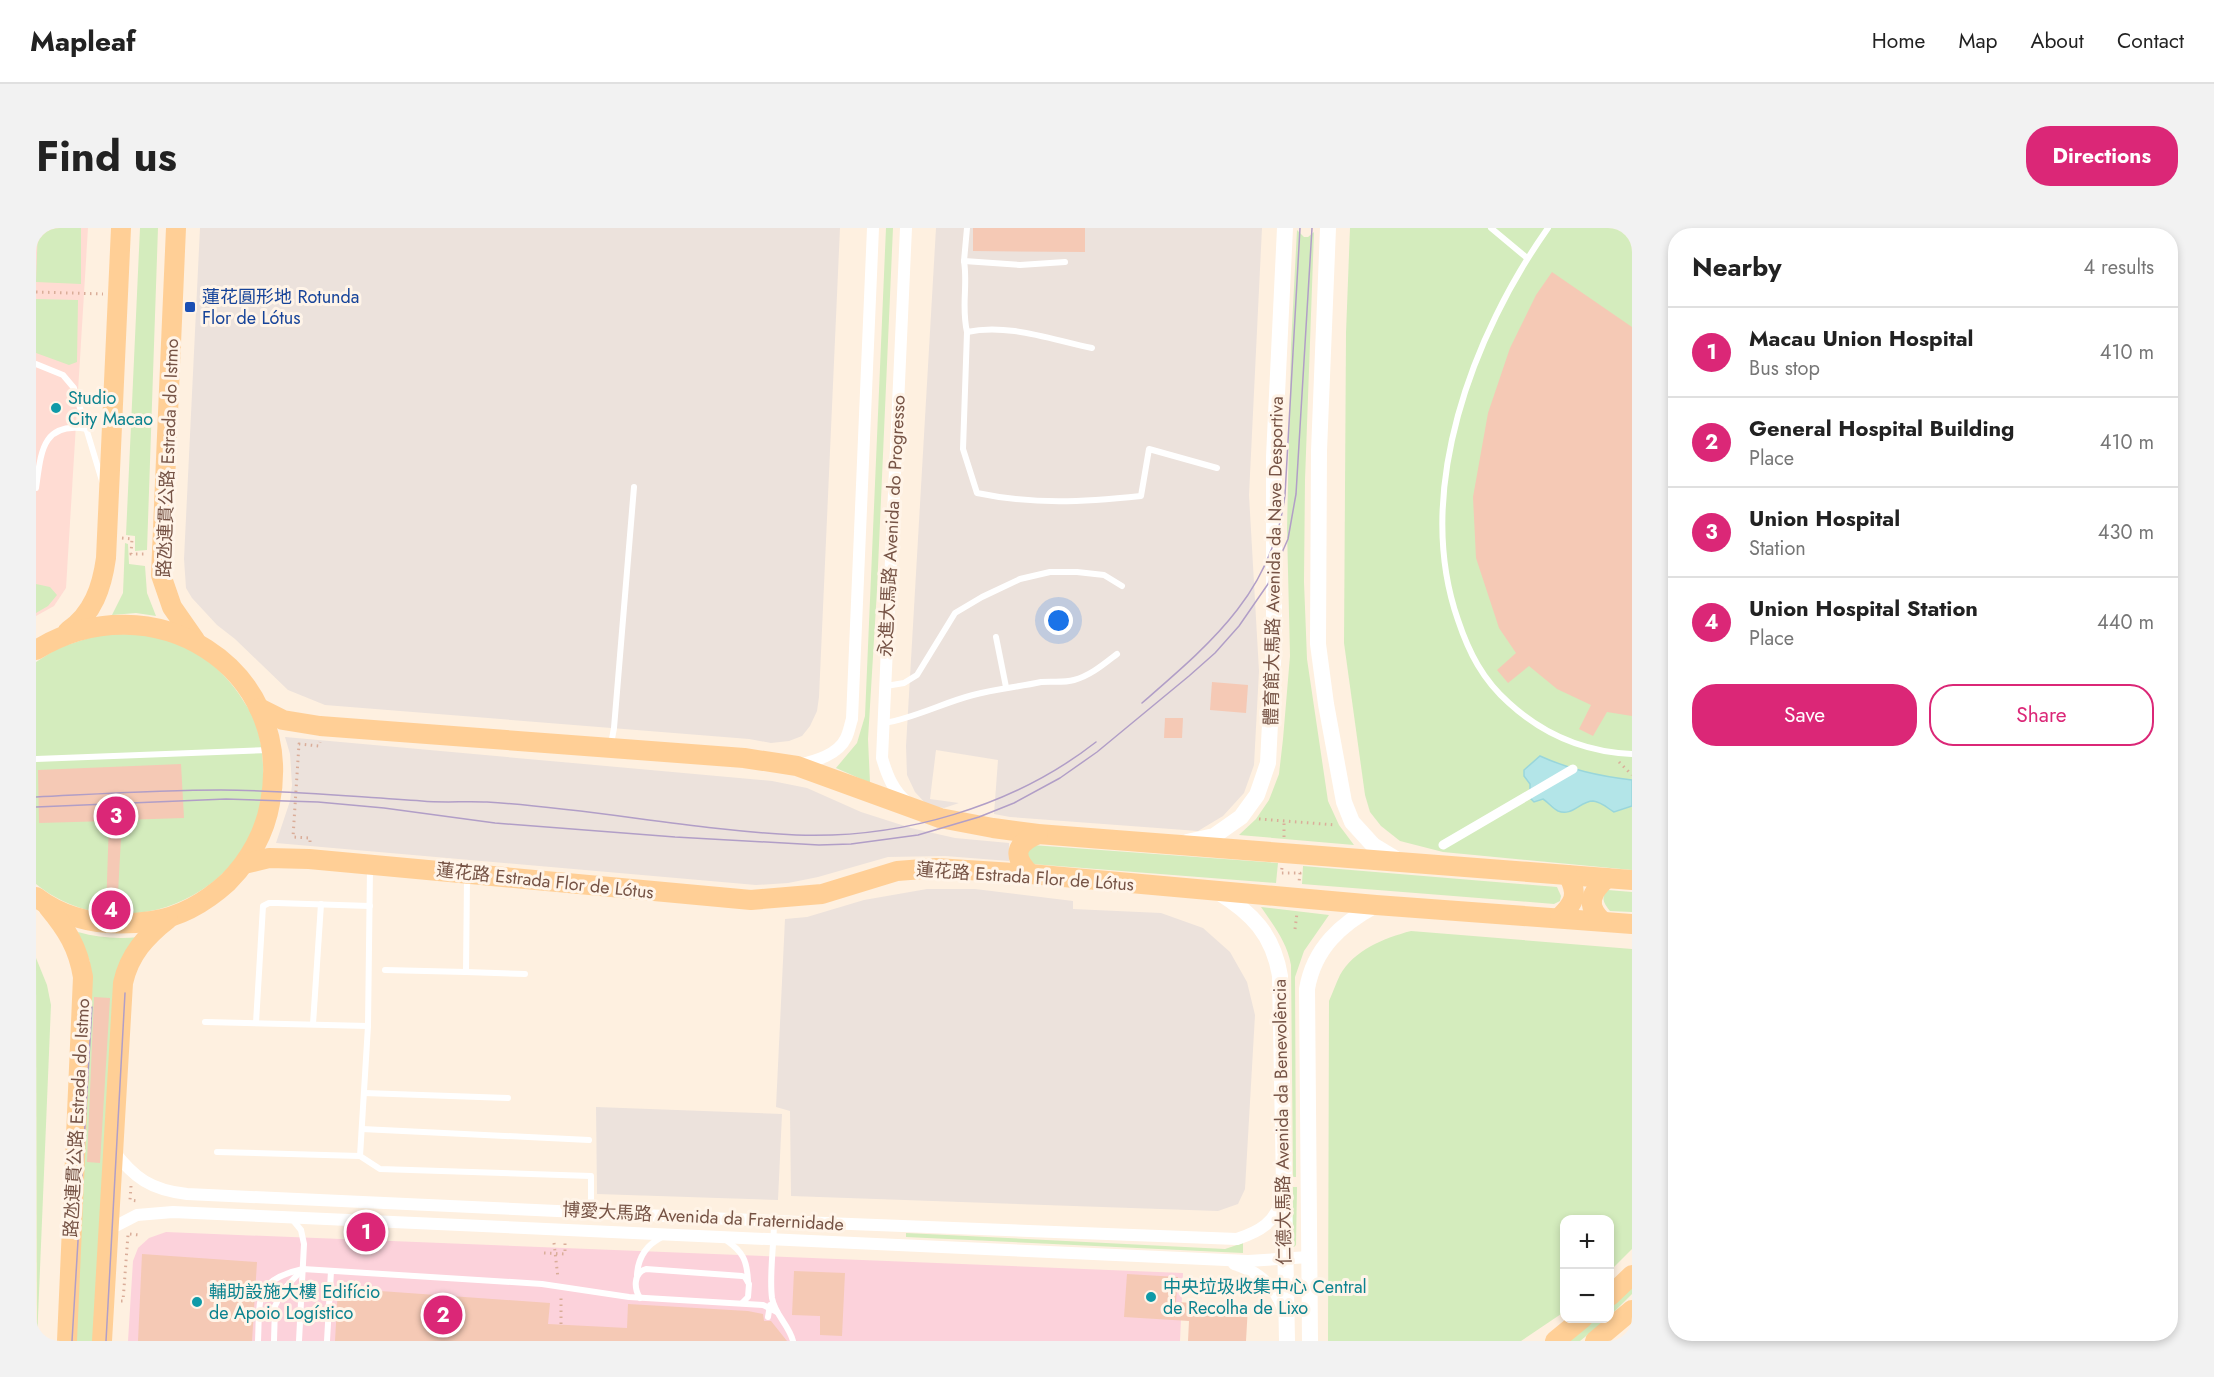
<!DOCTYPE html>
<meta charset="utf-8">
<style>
body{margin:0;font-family:Jost,"Noto Sans SC",sans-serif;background:#f2f2f2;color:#222}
.controls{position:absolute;right:18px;bottom:18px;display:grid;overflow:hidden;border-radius:12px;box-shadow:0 3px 9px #0003}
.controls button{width:54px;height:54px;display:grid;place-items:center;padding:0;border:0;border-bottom:2px solid #e0e0e0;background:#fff;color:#222;font:30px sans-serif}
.you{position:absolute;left:1023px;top:393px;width:21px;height:21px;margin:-15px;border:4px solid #fff;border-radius:50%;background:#1a73e8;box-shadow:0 0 0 9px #1a73e833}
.badge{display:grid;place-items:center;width:39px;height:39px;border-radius:50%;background:#db2777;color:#fff;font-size:20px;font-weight:700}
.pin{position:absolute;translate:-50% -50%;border:3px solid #fff;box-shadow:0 2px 6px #0006}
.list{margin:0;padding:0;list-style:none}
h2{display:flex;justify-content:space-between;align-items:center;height:78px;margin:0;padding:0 24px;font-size:26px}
h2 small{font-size:20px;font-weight:400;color:#767676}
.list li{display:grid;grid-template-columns:39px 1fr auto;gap:18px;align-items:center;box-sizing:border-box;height:90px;padding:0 24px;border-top:2px solid #e0e0e0}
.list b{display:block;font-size:22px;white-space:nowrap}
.list p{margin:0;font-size:20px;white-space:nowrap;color:#767676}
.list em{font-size:20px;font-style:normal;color:#767676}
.actions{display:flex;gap:12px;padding:18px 24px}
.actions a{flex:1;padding:14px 0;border:2px solid #db2777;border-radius:24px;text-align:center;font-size:21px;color:#db2777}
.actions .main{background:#db2777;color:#fff}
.map{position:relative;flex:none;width:1596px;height:1113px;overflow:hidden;border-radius:24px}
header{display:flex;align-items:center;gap:36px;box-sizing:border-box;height:84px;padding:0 30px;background:#fff;border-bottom:2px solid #e0e0e0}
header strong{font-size:28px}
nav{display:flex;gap:33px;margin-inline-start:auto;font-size:21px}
.intro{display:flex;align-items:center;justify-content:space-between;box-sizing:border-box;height:144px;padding:0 36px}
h1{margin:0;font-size:42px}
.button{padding:15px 27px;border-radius:24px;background:#db2777;color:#fff;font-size:21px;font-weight:700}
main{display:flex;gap:36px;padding:0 36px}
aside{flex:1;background:#fff;border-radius:24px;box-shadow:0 3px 9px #0003}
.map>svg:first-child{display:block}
.commercial{fill:#ffdcd3}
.industrial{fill:#ece2dc}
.medical{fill:#fcd2db}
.green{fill:#d4ecbd}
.water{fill:#b3e5e8;stroke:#99d6db;stroke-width:1.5}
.building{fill:#f5c9b5}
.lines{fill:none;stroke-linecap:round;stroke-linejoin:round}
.path{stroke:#daad99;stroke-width:3;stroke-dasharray:1.5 4.5;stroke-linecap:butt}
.service{stroke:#fff;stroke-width:6}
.pedestrian{stroke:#fff;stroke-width:9}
.minor{stroke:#fff;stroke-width:12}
.secondary{stroke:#fff;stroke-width:16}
.primary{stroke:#ffcf96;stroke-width:20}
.tram{stroke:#b19ec7;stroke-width:1.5}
.transit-dot{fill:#1a4fb4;stroke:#fff4e8;stroke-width:2}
.culture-dot{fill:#0f9aa8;stroke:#fff4e8;stroke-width:2}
.labels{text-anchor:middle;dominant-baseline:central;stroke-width:6;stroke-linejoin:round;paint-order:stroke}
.transit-label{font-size:18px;fill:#164399;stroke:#fff4e8;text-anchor:start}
.culture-label{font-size:18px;fill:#0d838f;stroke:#fff4e8;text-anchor:start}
.street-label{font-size:18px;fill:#765345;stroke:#fff4e8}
</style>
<header>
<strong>Mapleaf</strong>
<nav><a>Home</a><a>Map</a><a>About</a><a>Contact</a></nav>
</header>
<div class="intro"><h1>Find us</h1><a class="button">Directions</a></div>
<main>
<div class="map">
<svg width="1596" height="1113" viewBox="0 0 1596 1113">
<rect width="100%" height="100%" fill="#fef0e0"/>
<polygon class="commercial" points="0,0 52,0 30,360 18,378 0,388"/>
<g class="industrial">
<polygon points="164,0 804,0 783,469 781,483 774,498 766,508 753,513 735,515 713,511 289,477 252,462 199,411 181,397 156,370 150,360 148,331"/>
<polygon points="900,0 1226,0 1213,267 1223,443 1218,537 1208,565 1187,588 1162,603 974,589 958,586 962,532 900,522 894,571 923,575 908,580 891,577 879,564 871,547 870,518"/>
<polygon points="249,509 736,553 771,560 825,584 875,600 919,610 973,615 973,633 909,628 852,629 782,649 752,655 720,657 240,615 254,573 256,557 254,526"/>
<polygon points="891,661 939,661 1037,673 1037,681 1125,685 1167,700 1194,724 1211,754 1219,787 1209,961 1202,976 1182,983 755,968 754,883 740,879 749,691 771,689 828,672"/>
<polygon points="560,879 746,886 742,972 561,966"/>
</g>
<polygon class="medical" points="130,1004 1147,1045 1144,1113 92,1113 97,1033 102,1020 113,1010"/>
<g class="green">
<polygon points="2,0 45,0 45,56 0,54"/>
<polygon points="104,0 122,0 111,322 99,323 99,308 90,307"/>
<polygon points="850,0 857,0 841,362 832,511 834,555 800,540 821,515 829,488"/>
<polygon points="1314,0 1596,0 1596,642 1407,624 1364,613 1345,598 1334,584 1329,567 1308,415 1310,105"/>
<polygon points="1261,2 1268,9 1272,9 1278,4 1269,252 1268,354 1271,431 1292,573 1303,597 1318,617 1203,607 1220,591 1233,572 1243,546 1247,511 1254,428 1251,301 1255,117"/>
<polygon points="0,71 42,72 41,134 33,137 0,125"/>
<polygon points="89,315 92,316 93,336 109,338 111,365 120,388 100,385 76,387 87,365"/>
<polygon points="0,356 14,359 21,367 12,378 0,385"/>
<path d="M 65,406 C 79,406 96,404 110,406 C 123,408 141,415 153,421 C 173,430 191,449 203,466 C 207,473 212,479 215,485 C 225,504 228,532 227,552 C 227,561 227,570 225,579 C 211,637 161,678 102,685 C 66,690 28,679 0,656 L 0,434 L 22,420 Z"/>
<polygon points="996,617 1242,635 1240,655 996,636 989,621"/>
<polygon points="1267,638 1521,659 1525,668 1524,673 1518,676 1266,656"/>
<path d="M 1572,662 L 1596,664 L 1596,684 L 1574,683 C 1568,675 1564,670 1572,662 Z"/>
<path d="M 1225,679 L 1293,687 L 1268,723 L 1259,749 L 1260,949 L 1257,949 L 1255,737 C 1251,714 1238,698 1225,679 Z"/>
<path d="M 1375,703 L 1596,721 L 1596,1021 L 1574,1043 L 1574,992 L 1528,992 L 1528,1084 L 1485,1113 L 1292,1113 L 1293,773 C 1297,764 1300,755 1304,747 C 1318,722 1348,710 1375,703 Z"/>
<path d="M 42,704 C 63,710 82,711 104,709 L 96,720 L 60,1113 L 37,1113 L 54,762 L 54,734 Z"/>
<polygon points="0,730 11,757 15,777 1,1113"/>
<polygon points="1257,959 1261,959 1260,1017 1258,1019 1255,1017"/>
<polygon points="870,1005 1189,1021 1207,1015 1207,1025 870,1009"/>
<polygon points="1596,1057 1596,1066 1574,1088 1574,1078"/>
<polygon points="1559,1091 1571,1091 1544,1113 1532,1113"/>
</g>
<path class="water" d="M 1504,528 C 1535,542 1563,548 1596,552 L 1596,578 L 1578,584 C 1571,580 1566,574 1557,573 C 1544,573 1536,589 1522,583 C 1516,580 1512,574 1507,571 L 1498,574 L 1494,570 L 1494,556 L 1488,548 L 1488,542 Z"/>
<g class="building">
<polygon points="937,0 1049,0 1049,24 937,23"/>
<polygon points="1516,44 1596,99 1596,488 1571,484 1557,508 1543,501 1555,477 1521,461 1493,438 1472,455 1461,442 1480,425 1463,400 1440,330 1437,269 1452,185 1474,120 1500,67"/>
<polygon points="1176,454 1212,457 1210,485 1174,482"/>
<polygon points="1129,490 1147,490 1146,510 1128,510"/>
<polygon points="145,536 148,590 86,592 81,683 70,683 73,593 3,595 2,542"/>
<polygon points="58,769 74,770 64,935 51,934"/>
<polygon points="106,1026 221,1034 216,1113 102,1113"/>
<polygon points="758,1043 809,1045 806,1108 784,1107 784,1088 756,1087"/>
<polygon points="1091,1046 1142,1049 1140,1074 1212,1078 1210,1113 1152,1113 1153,1093 1088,1089"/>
<polygon points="302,1060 514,1075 512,1096 591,1100 592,1076 712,1083 727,1086 728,1093 735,1093 751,1113 299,1113"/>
</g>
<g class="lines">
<g class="path">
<polyline points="0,64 67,66"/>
<polyline points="86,310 96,311 95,326 111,326"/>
<polyline points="1583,534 1596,547"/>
<polyline points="1223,591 1300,597"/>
<polyline points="1248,609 1248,593"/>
<polyline points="274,614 274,610 257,609 263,516 283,518 284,514"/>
<polyline points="1246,640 1245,645 1264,645 1263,654"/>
<polyline points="1259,701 1261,685"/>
<polyline points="95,958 94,972 101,973"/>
<polyline points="94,1006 103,1007"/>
<polyline points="518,1015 522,1050"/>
<polyline points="508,1025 529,1026 529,1013"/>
<polyline points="85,1073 87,1073 92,1007"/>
<polyline points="525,1096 525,1068"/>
</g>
<g class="service">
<polyline points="931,0 928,33 984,37 1029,34"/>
<polyline points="1455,0 1491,30"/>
<path d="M 1512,0 C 1437,106 1377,263 1422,392 C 1433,425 1447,452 1473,475 C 1508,507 1549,524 1596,526"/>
<path d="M 928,33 C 932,58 925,78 931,104 C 972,95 1016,112 1056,120"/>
<path d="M 931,104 L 927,221 L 941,265 C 998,277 1048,274 1105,268 L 1113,221 L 1181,240"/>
<polyline points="0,136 27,147 38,160 66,253"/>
<path d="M 0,260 C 5,226 5,193 51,201"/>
<polyline points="960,409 970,459"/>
<polyline points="850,458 868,455 881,447 919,385 946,369 984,351 1014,344 1041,344 1068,347 1086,358"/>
<path d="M 848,495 C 879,490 906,475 937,467 C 959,461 982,459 1005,454 C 1016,453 1027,455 1038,452 C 1054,448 1068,436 1081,426"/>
<polyline points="575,516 578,500 598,259"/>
<polyline points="0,531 233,522"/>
<polyline points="349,742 430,744 431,649"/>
<polyline points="430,744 489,746"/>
<polyline points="169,794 332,798 334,640"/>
<polyline points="220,795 227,678 233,675 241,675 334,678"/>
<polyline points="277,796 285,676"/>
<polyline points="328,865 472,870"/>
<polyline points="326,901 553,912"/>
<polyline points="181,924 324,928 344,941 555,948 555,984"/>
<polyline points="324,928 332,798"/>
<polyline points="256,991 265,1002 268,1016 263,1113"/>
<path d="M 738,993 C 738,1018 733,1047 736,1070 C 739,1087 753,1097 757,1113"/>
<path d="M 690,1012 C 707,1024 711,1032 712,1053"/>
<path d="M 601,1047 C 602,1030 610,1017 626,1009"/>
<path d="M 604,1070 C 598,1061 597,1045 610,1041 L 706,1048 L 709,1049 L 713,1056 L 712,1069 L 706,1075"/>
<polyline points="732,1089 734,1077"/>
<path d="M 222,1113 C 224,1069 218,1052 267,1041 L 506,1056 L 593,1069 L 727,1077 L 741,1084"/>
<polyline points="238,1113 239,1078 247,1062 266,1042"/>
<polyline points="291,1113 295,1043"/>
</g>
<polyline class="pedestrian" points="1407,617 1537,541"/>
<g class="minor">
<path d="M 870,0 L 846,530 C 851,547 857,563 872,575"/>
<path d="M 762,537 C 779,533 802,527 810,510 C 813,504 814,497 816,491 L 837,0"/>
<path d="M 77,922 C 98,950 115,962 151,966 L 738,993 L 1201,1011 C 1225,1003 1238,995 1247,970"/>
<polyline points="72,1002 101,987 137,984 1212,1033 1273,1029"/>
<path d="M 1198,1036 C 1221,1043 1239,1058 1247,1081"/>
</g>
<g class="secondary">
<polyline points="1292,0 1283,223 1282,416 1290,476 1308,574 1316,594 1337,617 1365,634"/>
<polyline points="1151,614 1178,608 1205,589 1221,567 1232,535 1238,416 1238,229 1249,0"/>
<path d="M 1182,664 C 1216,685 1237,706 1244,748 L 1251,1113"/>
<path d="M 1274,1113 L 1271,761 C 1278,720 1305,696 1340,677"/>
</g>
<g class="primary">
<polyline points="140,0 125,347 136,379 159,412"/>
<path d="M 32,403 C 57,386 66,359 70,330 L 85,0"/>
<path d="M 0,422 C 116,351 260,439 234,575 C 229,605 213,633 192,654 C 171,673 144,689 116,693 C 76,699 34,695 0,669"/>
<polyline points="223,480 247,492 284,498 708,530 761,538 904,590 957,600 1002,606 1596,652"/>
<polyline points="208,636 233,630 273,631 715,672 786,666 861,643 900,640 994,646 1340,677 1596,696"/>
<path d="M 994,646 C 976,628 979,616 1002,606"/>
<path d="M 12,679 C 31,702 42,719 47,749 L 31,1113"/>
<path d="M 1524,689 C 1538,675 1543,667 1532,647"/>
<path d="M 1566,693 C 1549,677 1555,664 1571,650"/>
<polyline points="1574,1068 1596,1047"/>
<path d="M 66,1113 L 87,755 C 93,727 110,708 132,691"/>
<polyline points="1519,1113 1547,1090"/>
<polyline points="1559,1113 1596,1082"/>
</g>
<g class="tram">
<path d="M 1106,475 C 1175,415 1237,364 1249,267 L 1264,0"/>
<path d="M 0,569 C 62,566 123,562 185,562 C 252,562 319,569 386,573 C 407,575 429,573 451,574 C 554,580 656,602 760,607 C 865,611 977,579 1060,514"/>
<polyline points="0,579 190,571 282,574 348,580 459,595 639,609 783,617 815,616 882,607 943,589 978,575 1024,550 1061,524 1153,448 1179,425 1203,398 1232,356 1252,311 1260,266 1276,0"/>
<polyline points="36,1113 56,779"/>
<polyline points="70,1113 89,765"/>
</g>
</g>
<rect class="transit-dot" x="148" y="73" width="12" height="12" rx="3"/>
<g class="culture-dot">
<circle cx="20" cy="180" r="6"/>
<circle cx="1115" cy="1069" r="6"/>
<circle cx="161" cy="1074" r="6"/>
</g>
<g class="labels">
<g class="transit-label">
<text x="166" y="69">蓮花圓形地 Rotunda<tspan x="166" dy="21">Flor de Lótus</tspan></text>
</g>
<g class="culture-label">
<text x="32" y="170">Studio<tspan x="32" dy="21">City Macao</tspan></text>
<text x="1127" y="1059">中央垃圾收集中心 Central<tspan x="1127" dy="21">de Recolha de Lixo</tspan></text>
<text x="173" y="1064">輔助設施大樓 Edifício<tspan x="173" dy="21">de Apoio Logístico</tspan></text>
</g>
<g class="street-label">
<text transform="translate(132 230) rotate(-88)">路氹連貫公路 Estrada do Istmo</text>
<text transform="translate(856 298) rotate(-87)">永進大馬路 Avenida do Progresso</text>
<text transform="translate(1238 333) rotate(-89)">體育館大馬路 Avenida da Nave Desportiva</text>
<text transform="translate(989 649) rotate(4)">蓮花路 Estrada Flor de Lótus</text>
<text transform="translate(509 653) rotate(6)">蓮花路 Estrada Flor de Lótus</text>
<text transform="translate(41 890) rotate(-87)">路氹連貫公路 Estrada do Istmo</text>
<text transform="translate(1246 894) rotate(-91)">仁德大馬路 Avenida da Benevolência</text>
<text transform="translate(667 989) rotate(3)">博愛大馬路 Avenida da Fraternidade</text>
</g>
</g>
</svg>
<div class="controls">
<button>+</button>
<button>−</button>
</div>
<div class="you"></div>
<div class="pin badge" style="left:330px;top:1004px">1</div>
<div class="pin badge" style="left:407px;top:1087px">2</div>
<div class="pin badge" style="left:80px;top:588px">3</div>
<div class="pin badge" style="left:75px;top:682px">4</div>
</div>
<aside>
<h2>Nearby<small>4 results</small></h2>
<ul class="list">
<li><span class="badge">1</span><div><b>Macau Union Hospital</b><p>Bus stop</p></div><em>410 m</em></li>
<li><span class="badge">2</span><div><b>General Hospital Building</b><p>Place</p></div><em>410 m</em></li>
<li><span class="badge">3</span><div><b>Union Hospital</b><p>Station</p></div><em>430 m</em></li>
<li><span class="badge">4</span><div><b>Union Hospital Station</b><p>Place</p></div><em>440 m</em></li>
</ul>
<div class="actions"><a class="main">Save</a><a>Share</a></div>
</aside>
</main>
